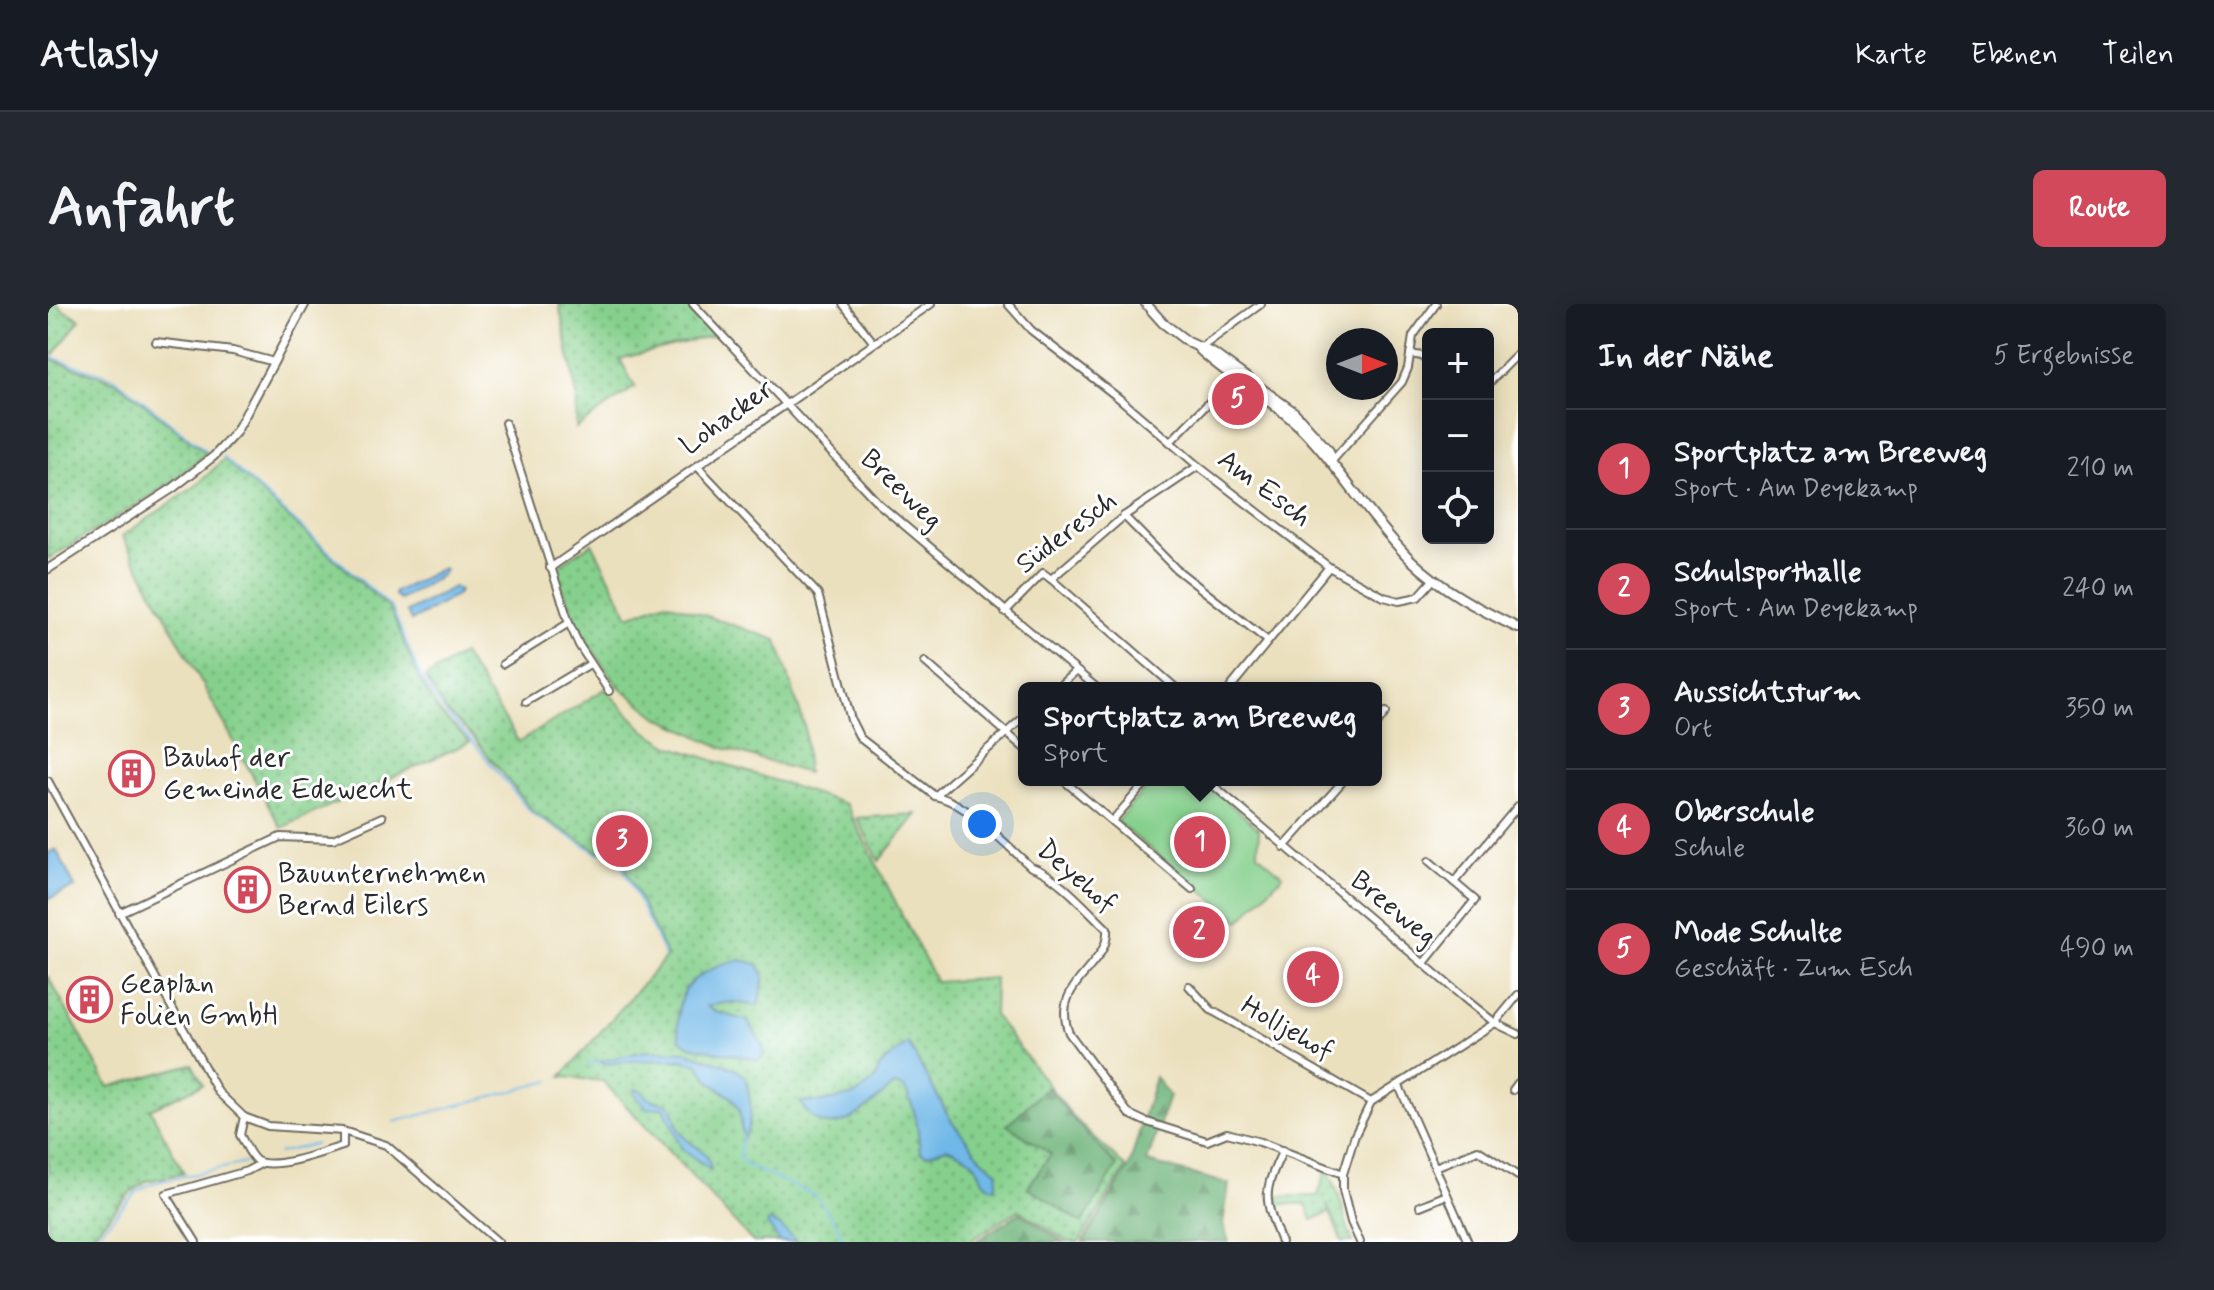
<!DOCTYPE html>
<html lang="de">
<meta charset="utf-8">
<style>
body{margin:0;font-family:Mynerve,sans-serif;background:#242831;color:#f1f3f6}
.controls{position:absolute;right:24px;top:24px;display:grid;overflow:hidden;border-radius:12px;box-shadow:0 4px 20px #0003}
.controls button{width:72px;height:72px;display:grid;place-items:center;padding:0;border:0;border-bottom:2px solid #363941;background:#171b24;color:#f1f3f6;font:40px sans-serif}
.compass{position:absolute;left:1278px;top:24px;width:72px;height:72px;border-radius:50%;background:#171b24;box-shadow:0 4px 20px #0003;rotate:90deg}
.you{position:absolute;left:934px;top:520px;width:28px;height:28px;margin:-20px;border:6px solid #fff;border-radius:50%;background:#1a73e8;box-shadow:0 0 0 12px #1a73e833}
.badge{display:grid;place-items:center;width:52px;height:52px;border-radius:50%;background:#d1495b;color:#fff;font-size:26px;font-weight:700}
.pin{position:absolute;translate:-50% -50%;border:4px solid #fff;box-shadow:0 2px 8px #0006}
.popup{position:absolute;left:970px;top:378px;width:364px;height:104px;box-sizing:border-box;display:grid;place-content:center;border-radius:12px;background:#171b24;filter:drop-shadow(0 2px 6px #0005);font-size:26px;white-space:nowrap;color:#9ea1a6}
.popup b{font-size:30px;color:#f1f3f6}
.popup::after{content:'';position:absolute;left:50%;top:100%;margin-left:-16px;border:16px solid transparent;border-top-color:#171b24}
.list{margin:0;padding:0;list-style:none}
h2{display:flex;justify-content:space-between;align-items:center;height:104px;margin:0;padding:0 32px;font-size:34px}
h2 small{font-size:26px;font-weight:400;color:#9ea1a6}
.list li{display:grid;grid-template-columns:52px 1fr auto;gap:24px;align-items:center;box-sizing:border-box;height:120px;padding:0 32px;border-top:2px solid #363941}
.list b{display:block;font-size:30px;white-space:nowrap}
.list p{margin:0;font-size:26px;white-space:nowrap;color:#9ea1a6}
.list em{font-size:26px;font-style:normal;color:#9ea1a6}
.icon{flex:none;width:44px;height:44px;fill:none;stroke:currentColor;stroke-width:2;stroke-linecap:round;stroke-linejoin:round}
.map{position:relative;flex:none;width:1470px;height:938px;overflow:hidden;border-radius:12px}
header{display:flex;align-items:center;gap:48px;box-sizing:border-box;height:112px;padding:0 40px;background:#171b24;border-bottom:2px solid #363941}
header strong{font-size:38px}
nav{display:flex;gap:44px;margin-inline-start:auto;font-size:28px}
.intro{display:flex;align-items:center;justify-content:space-between;box-sizing:border-box;height:192px;padding:0 48px}
h1{margin:0;font-size:56px}
.button{padding:20px 36px;border-radius:12px;background:#d1495b;color:#fff;font-size:28px;font-weight:700}
main{display:flex;gap:48px;padding:0 48px}
aside{flex:1;background:#171b24;border-radius:12px;box-shadow:0 4px 20px #0003}
.map>svg:first-child{display:block}
.grass{fill:url(#grass-dots);stroke:#587e5c;stroke-width:2}
.forest{fill:url(#forest-firs);stroke:#4c6e52;stroke-width:2}
.garden{fill:#86d08d;stroke:#587e5c;stroke-width:2}
.water{fill:#70b8e8;stroke:#4e728a;stroke-width:2}
.lines{fill:none;stroke-linecap:round;stroke-linejoin:round}
.stream{stroke:#70b8e8;stroke-width:2}
.minor-casing{stroke:#6e6a5e;stroke-width:10}
.tertiary-casing{stroke:#6e6a5e;stroke-width:11}
.secondary-casing{stroke:#6e6a5e;stroke-width:12}
.minor{stroke:#fff;stroke-width:6}
.tertiary{stroke:#fff;stroke-width:7}
.secondary{stroke:#fff;stroke-width:8}
.labels{text-anchor:middle;dominant-baseline:central;stroke-width:6;stroke-linejoin:round;paint-order:stroke}
.street-label{font-size:28px;fill:#2b2b2b;stroke:#fff}
.poi-label{font-size:28px;fill:#2b2b2b;stroke:#fff;text-anchor:start}
</style>
<header>
<strong>Atlasly</strong>
<nav><a>Karte</a><a>Ebenen</a><a>Teilen</a></nav>
</header>
<div class="intro"><h1>Anfahrt</h1><a class="button">Route</a></div>
<main>
<div class="map">
<svg width="1470" height="938" viewBox="0 0 1470 938">
<defs>
<pattern id="grass-dots" width="8" height="8" patternUnits="userSpaceOnUse" patternTransform="scale(2)"><rect width="8" height="8" fill="#86d08d"/><path d="M2 2h.1M6 6h.1" fill="none" stroke="#6ea973" stroke-width="1.8" stroke-linecap="round"/></pattern>
<pattern id="forest-firs" width="22" height="20" patternUnits="userSpaceOnUse" patternTransform="scale(2)"><rect width="22" height="20" fill="#6cb278"/><path d="M5 1l3.5 6h-7zM16 11l3.5 6h-7z" fill="#599163"/></pattern>
</defs>
<rect width="100%" height="100%" fill="#fff"/>
<filter id="ink" filterUnits="userSpaceOnUse"><feTurbulence type="fractalNoise" baseFrequency=".0125" numOctaves="2"/><feDisplacementMap in="SourceGraphic" scale="16" xChannelSelector="R" yChannelSelector="G"/><feConvolveMatrix kernelMatrix="1 2 1 2 8 2 1 2 1" color-interpolation-filters="sRGB"/></filter>
<filter id="wash" filterUnits="userSpaceOnUse"><feTurbulence type="fractalNoise" baseFrequency=".006" numOctaves="4" result="noise"/><feDisplacementMap in="SourceGraphic" scale="32" xChannelSelector="R" yChannelSelector="G"/><feGaussianBlur stdDeviation="1.8" result="paint"/><feColorMatrix in="noise" values="0 0 0 0 0 0 0 0 0 0 0 0 0 0 0 0 0 1.4 0 .05"/><feComposite in="paint" operator="in"/></filter>
<g filter="url(#wash)">
<rect width="100%" height="100%" fill="#ebe0bd"/>
<g class="grass">
<polygon points="0,0 10,0 13,5 32,15 6,51 0,49"/>
<polygon points="511,0 637,0 666,31 572,55 587,83 528,124 529,92"/>
<polygon points="0,54 69,78 158,149 122,180 0,255"/>
<polygon points="176,155 343,306 371,375 392,409 422,438 233,524 74,232 149,181"/>
<polygon points="544,239 581,312 618,298 729,336 757,424 759,469 675,444 611,414 569,381 536,333 506,265"/>
<polygon points="415,350 471,438 557,385 596,426 622,442 798,500 888,678 947,674 946,711 1026,814 1078,864 1031,938 1020,938 971,906 920,938 705,938 555,777 513,773 619,652 568,545 550,547 486,509 425,433 398,407 377,374"/>
<polygon points="869,510 831,557 809,514"/>
<polygon points="0,672 61,783 144,760 155,780 102,805 136,869 98,877 82,889 38,938 0,938"/>
<path d="M 1278,866 C 1293,884 1295,915 1305,938 L 1294,938 L 1279,900 L 1281,909 L 1264,916 L 1258,900 L 1231,900 L 1229,892 L 1270,892 Z"/>
</g>
<g class="forest">
<polygon points="1107,773 1121,792 1099,858 1181,880 1175,920 1181,938 1035,938 1081,863"/>
<polygon points="1000,782 1025,815 1069,862 1034,919 980,883 1003,850 959,821"/>
<polygon points="972,909 1015,938 927,938"/>
</g>
<polygon class="garden" points="1104,476 1154,476 1211,525 1210,550 1235,571 1192,617 1069,518"/>
<g class="water">
<polygon points="395,264 397,266 394,271 352,296 347,292 347,288"/>
<polygon points="406,283 411,286 409,291 363,317 359,308"/>
<polygon points="8,545 27,583 0,595 0,549"/>
<path d="M 693,656 L 710,660 L 716,673 L 710,702 L 684,698 L 659,702 L 666,707 L 700,717 L 715,742 L 716,751 L 711,756 L 642,742 L 632,735 C 622,685 647,666 693,656 Z"/>
<path d="M 860,739 L 903,816 L 934,855 L 950,868 L 947,884 C 930,881 934,864 922,855 C 915,850 906,847 898,844 L 878,851 L 872,848 C 870,826 868,801 855,783 L 846,781 C 817,804 781,847 752,798 L 775,798 L 807,791 L 826,777 L 833,761 Z"/>
<path d="M 598,747 L 640,748 L 686,764 L 697,772 C 702,793 707,817 695,835 L 691,806 L 684,794 L 662,778 L 650,760 L 633,756 L 583,757 L 559,760 L 549,758 Z"/>
<path d="M 586,785 L 592,786 C 600,798 607,796 621,800 C 628,809 627,822 634,831 C 647,846 659,842 663,866 L 634,845 L 616,803 L 599,805 L 586,789 Z"/>
<polygon points="721,917 731,921 749,938 732,938 719,920"/>
</g>
<g class="lines">
<g class="stream">
<polyline points="0,52 67,74 158,147"/>
<polyline points="175,153 344,304 373,374 395,407 423,436 484,510 549,549 567,547 617,652"/>
<polyline points="540,760 552,758"/>
<polyline points="346,818 502,777"/>
<polyline points="695,831 691,851 696,860 768,892 788,919 796,938"/>
<polyline points="230,849 267,840"/>
<polyline points="43,938 89,887 105,879 197,859"/>
</g>
</g>
</g>
<g filter="url(#ink)">
<g class="lines">
<defs>
<g id="minor">
<polyline points="645,0 831,200 1049,384"/>
<polyline points="795,0 826,39"/>
<polyline points="960,0 983,26 1072,95 1150,162 1281,263 1336,293 1351,297 1370,293 1386,275"/>
<polyline points="108,38 185,47 226,58"/>
<polyline points="1151,45 1213,0"/>
<polyline points="1362,50 1374,52 1380,58"/>
<polyline points="1440,80 1470,50"/>
<polyline points="457,119 521,319 531,341 561,387"/>
<polyline points="1122,138 1187,72"/>
<polyline points="1284,157 1354,78 1360,64 1365,32 1388,0"/>
<path d="M 649,162 L 770,290 L 803,416 L 812,434 L 887,492 C 919,498 958,541 983,563 C 1007,569 1041,608 1059,625 C 1062,664 1001,678 1021,729 L 1081,810 L 1096,817 L 1159,837 L 1179,829 L 1212,838 L 1295,870"/>
<polyline points="1076,212 1128,265 1220,337"/>
<polyline points="502,264 883,0"/>
<polyline points="1003,275 1128,384"/>
<polyline points="957,308 995,269 1003,275 1076,212 1150,162"/>
<polyline points="877,358 976,444"/>
<polyline points="455,360 521,319"/>
<polyline points="1009,384 1028,367"/>
<polyline points="1182,384 1281,263"/>
<polyline points="478,398 542,360"/>
<polyline points="1328,421 1338,408"/>
<polyline points="1015,476 1144,585"/>
<polyline points="1159,476 1416,694 1447,719 1470,730"/>
<polyline points="0,477 170,788 196,813 220,822 295,827 338,841 450,938"/>
<polyline points="887,492 976,413"/>
<polyline points="1064,517 1100,476"/>
<polyline points="1236,543 1296,476"/>
<polyline points="1406,578 1470,502"/>
<polyline points="71,609 232,533 285,535 334,513"/>
<polyline points="1376,659 1427,596 1381,557"/>
<polyline points="1141,682 1163,706 1323,798"/>
<polyline points="1351,782 1420,938"/>
<polyline points="1465,786 1470,779"/>
<path d="M 196,813 L 192,831 C 197,839 202,853 209,857 C 228,866 275,848 295,842 L 295,827"/>
<polyline points="1387,863 1430,846 1470,872"/>
<polyline points="1372,902 1399,891"/>
<polyline points="148,938 118,890 199,867 214,859"/>
<path d="M 1233,938 C 1216,894 1214,890 1235,846"/>
<polyline points="1312,938 1303,918 1295,886 1295,870 1307,831 1323,798 1447,719 1470,691"/>
</g>
<polyline id="tertiary" points="0,265 125,184 166,152 188,128 257,0"/>
<g id="secondary">
<polyline points="1098,0 1115,19 1140,38 1166,50 1246,108 1281,147 1284,157"/>
<path d="M 1151,45 C 1183,76 1225,95 1257,128 C 1295,168 1323,216 1362,255 C 1394,286 1431,305 1470,324"/>
</g>
</defs>
<use href="#minor" class="minor-casing"/>
<use href="#tertiary" class="tertiary-casing"/>
<use href="#secondary" class="secondary-casing"/>
<use href="#minor" class="minor"/>
<use href="#tertiary" class="tertiary"/>
<use href="#secondary" class="secondary"/>
</g>
</g>
<defs>
<symbol id="building-ring" viewBox="-11 -11 22 22"><circle r="9.5" fill="#fff" stroke="#d1495b" stroke-width="1.5"/><path d="M-4-6H4V6H1V3H-1V6H-4ZM-2.5-4.3h1.7v1.8h-1.7ZM.8-4.3h1.7v1.8H.8ZM-2.5-1h1.7V.8h-1.7ZM.8-1h1.7V.8H.8Z" fill="#d1495b"/></symbol>
</defs>
<g fill-rule="evenodd">
<use href="#building-ring" x="58" y="444" width="51" height="51"/>
<use href="#building-ring" x="174" y="560" width="51" height="51"/>
<use href="#building-ring" x="16" y="670" width="51" height="51"/>
</g>
<g class="labels">
<g class="street-label">
<text transform="translate(679 114) rotate(-36)">Lohacker</text>
<text transform="translate(1216 185) rotate(37)">Am Esch</text>
<text transform="translate(853 186) rotate(44)">Breeweg</text>
<text transform="translate(1019 229) rotate(-37)">Süderesch</text>
<text transform="translate(1028 573) rotate(41)">Deyehof</text>
<text transform="translate(1345 605) rotate(39)">Breeweg</text>
<text transform="translate(1239 725) rotate(30)">Holljehof</text>
</g>
<g class="poi-label">
<text x="115" y="454">Bauhof der<tspan x="115" dy="32">Gemeinde Edewecht</tspan></text>
<text x="230" y="570">Bauunternehmen<tspan x="230" dy="32">Bernd Eilers</tspan></text>
<text x="72" y="680">Geaplan<tspan x="72" dy="32">Folien GmbH</tspan></text>
</g>
</g>
</svg>
<div class="controls">
<button>+</button>
<button>−</button>
<button><svg class="icon" aria-label="locate" viewBox="0 0 24 24"><circle cx="12" cy="12" r="6"/><path d="M12 2v4M12 18v4M2 12h4M18 12h4"/></svg></button>
</div>
<svg class="compass" viewBox="-18 -18 36 36"><path d="M0-13l5 13h-10z" fill="#e53935"/><path d="M0 13l5-13h-10z" fill="#9ea1a6"/></svg>
<div class="you"></div>
<div class="pin badge" style="left:1152px;top:538px">1</div>
<div class="popup"><b>Sportplatz am Breeweg</b>Sport</div>
<div class="pin badge" style="left:1151px;top:628px">2</div>
<div class="pin badge" style="left:574px;top:537px">3</div>
<div class="pin badge" style="left:1265px;top:673px">4</div>
<div class="pin badge" style="left:1190px;top:95px">5</div>
</div>
<aside>
<h2>In der Nähe<small>5 Ergebnisse</small></h2>
<ul class="list">
<li><span class="badge">1</span><div><b>Sportplatz am Breeweg</b><p>Sport · Am Deyekamp</p></div><em>210 m</em></li>
<li><span class="badge">2</span><div><b>Schulsporthalle</b><p>Sport · Am Deyekamp</p></div><em>240 m</em></li>
<li><span class="badge">3</span><div><b>Aussichtsturm</b><p>Ort</p></div><em>350 m</em></li>
<li><span class="badge">4</span><div><b>Oberschule</b><p>Schule</p></div><em>360 m</em></li>
<li><span class="badge">5</span><div><b>Mode Schulte</b><p>Geschäft · Zum Esch</p></div><em>490 m</em></li>
</ul>
</aside>
</main>
